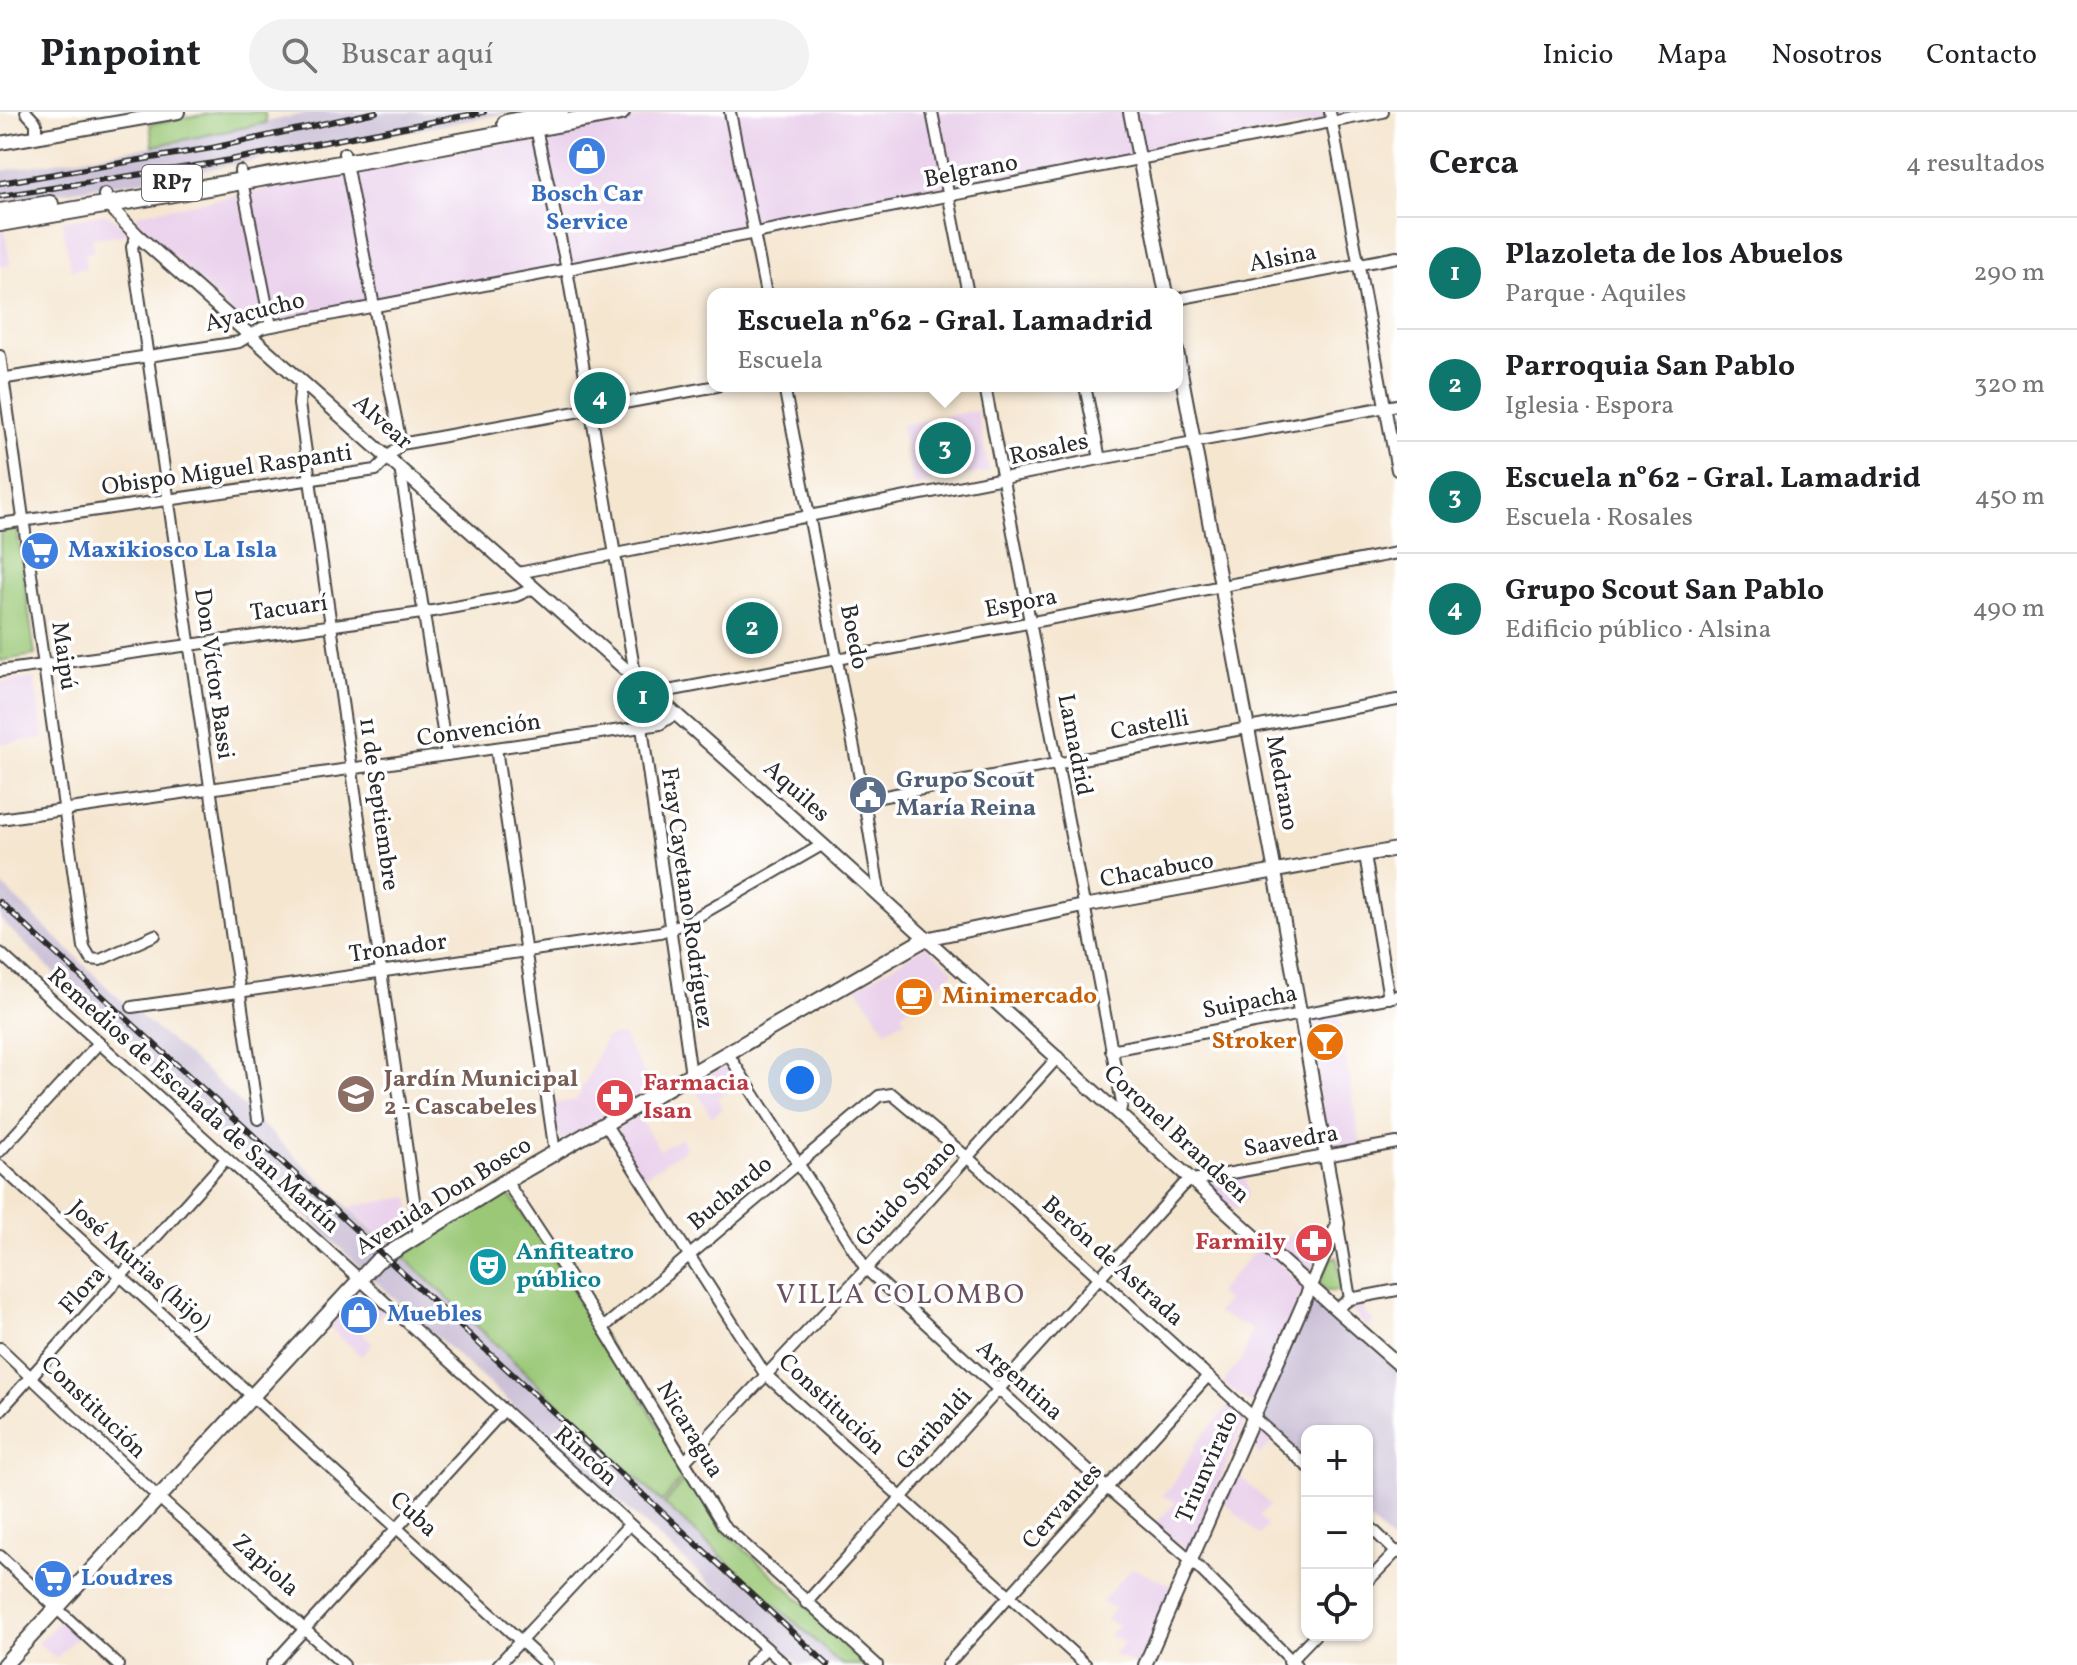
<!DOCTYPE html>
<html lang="es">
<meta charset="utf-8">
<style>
body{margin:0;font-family:Vollkorn,serif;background:#f2f2f2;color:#202124}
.controls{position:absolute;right:24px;bottom:24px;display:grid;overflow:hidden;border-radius:16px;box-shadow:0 2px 6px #0004}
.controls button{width:72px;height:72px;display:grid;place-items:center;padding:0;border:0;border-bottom:2px solid #e0e0e0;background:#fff;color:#202124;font:40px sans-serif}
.you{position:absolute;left:800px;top:968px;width:28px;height:28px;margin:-20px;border:6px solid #fff;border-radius:50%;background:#1a73e8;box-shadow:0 0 0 12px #1a73e833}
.badge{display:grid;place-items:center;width:52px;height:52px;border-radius:50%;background:#0f766e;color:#fff;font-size:26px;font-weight:700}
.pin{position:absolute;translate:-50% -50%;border:4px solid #fff;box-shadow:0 2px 8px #0006}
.popup{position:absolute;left:707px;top:176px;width:476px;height:104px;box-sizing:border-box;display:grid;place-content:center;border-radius:16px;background:#fff;filter:drop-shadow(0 2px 6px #0005);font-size:26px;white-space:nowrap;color:#757577}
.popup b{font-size:30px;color:#202124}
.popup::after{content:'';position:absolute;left:50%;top:100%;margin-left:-16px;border:16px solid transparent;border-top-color:#fff}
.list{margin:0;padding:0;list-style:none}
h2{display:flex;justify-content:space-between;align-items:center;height:104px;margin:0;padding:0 32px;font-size:34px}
h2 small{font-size:26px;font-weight:400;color:#757577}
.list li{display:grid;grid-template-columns:52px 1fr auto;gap:24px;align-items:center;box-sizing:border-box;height:112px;padding:0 32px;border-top:2px solid #e0e0e0}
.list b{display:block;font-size:30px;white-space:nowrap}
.list p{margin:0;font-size:26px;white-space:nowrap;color:#757577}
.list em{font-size:26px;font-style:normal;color:#757577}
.icon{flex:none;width:44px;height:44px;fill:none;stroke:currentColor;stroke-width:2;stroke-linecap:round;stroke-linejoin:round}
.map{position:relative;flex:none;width:1397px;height:1553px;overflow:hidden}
header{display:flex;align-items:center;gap:48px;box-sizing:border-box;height:112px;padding:0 40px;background:#fff;border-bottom:2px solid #e0e0e0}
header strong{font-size:38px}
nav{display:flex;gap:44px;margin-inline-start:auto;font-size:28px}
.search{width:560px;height:72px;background:#f2f2f2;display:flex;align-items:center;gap:20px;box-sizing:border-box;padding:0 28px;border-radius:44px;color:#757577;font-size:30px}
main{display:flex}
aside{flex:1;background:#fff}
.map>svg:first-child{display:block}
.built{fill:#ead1ec}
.industrial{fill:#cabfd6}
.green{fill:#9ac876;stroke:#627a50;stroke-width:2}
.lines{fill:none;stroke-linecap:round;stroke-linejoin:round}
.minor-casing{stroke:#494744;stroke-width:14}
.tertiary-casing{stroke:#494744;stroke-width:16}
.secondary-casing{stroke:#494744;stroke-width:18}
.primary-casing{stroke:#494744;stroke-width:20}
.minor{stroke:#fff;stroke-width:10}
.tertiary{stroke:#fff;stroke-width:12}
.secondary{stroke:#fff;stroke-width:14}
.primary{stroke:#fff;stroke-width:16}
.rail-casing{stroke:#2b2b2b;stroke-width:6}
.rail{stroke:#fff;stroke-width:3;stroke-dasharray:9;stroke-linecap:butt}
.labels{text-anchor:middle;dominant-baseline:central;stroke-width:7;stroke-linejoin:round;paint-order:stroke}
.shield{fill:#fff;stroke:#6b6b6b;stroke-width:2}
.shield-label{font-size:22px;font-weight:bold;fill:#2b2b2b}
.street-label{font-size:24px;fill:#2b2b2b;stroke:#fff}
.shop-label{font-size:24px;font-weight:bold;fill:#366cbe;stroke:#fff;text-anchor:start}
.service-label{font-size:24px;font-weight:bold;fill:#4e5e75;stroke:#fff;text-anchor:start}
.food-label{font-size:24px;font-weight:bold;fill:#c56008;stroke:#fff;text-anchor:start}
.education-label{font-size:24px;font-weight:bold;fill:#785e54;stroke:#fff;text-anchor:start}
.health-label{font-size:24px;font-weight:bold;fill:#be3a42;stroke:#fff;text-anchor:start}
.culture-label{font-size:24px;font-weight:bold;fill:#0d838f;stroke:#fff;text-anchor:start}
.quarter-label{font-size:28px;letter-spacing:2px;fill:#6c5261;stroke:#fff}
</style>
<header>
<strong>Pinpoint</strong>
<div class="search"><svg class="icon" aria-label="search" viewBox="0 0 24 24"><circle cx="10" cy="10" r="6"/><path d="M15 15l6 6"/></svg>Buscar aquí</div>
<nav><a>Inicio</a><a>Mapa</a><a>Nosotros</a><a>Contacto</a></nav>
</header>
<main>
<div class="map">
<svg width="1397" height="1553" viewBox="0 0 1397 1553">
<rect width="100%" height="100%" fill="#fff"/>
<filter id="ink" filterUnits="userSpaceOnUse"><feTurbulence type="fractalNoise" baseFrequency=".0125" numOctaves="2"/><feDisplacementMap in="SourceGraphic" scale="16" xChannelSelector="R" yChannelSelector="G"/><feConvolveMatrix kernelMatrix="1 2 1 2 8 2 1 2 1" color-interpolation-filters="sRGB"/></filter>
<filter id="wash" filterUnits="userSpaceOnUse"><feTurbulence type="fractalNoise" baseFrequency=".006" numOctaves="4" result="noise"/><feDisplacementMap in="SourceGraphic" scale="32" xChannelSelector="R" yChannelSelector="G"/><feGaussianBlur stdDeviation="1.8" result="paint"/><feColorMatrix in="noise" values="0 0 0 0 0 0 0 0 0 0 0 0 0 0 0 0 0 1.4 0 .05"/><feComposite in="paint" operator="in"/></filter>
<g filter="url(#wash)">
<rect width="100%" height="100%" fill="#f5e6d0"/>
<g class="built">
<polygon points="672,0 1370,0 256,214 240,209 136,107 138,102"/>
<polygon points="104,102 111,105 131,122 92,126 94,139 84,142 86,156 71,158 62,109"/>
<polygon points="0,118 5,118 10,153 0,155"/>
<polygon points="977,298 989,359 914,374 901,313"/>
<polygon points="34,566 44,626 0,632 0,571"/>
<polygon points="926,834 955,859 901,902 906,907 886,918 857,875"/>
<polygon points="1338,901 1361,1034 1334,1039 1330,1038 1306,909"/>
<polygon points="622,923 653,975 566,1027 560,1027 552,992 577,988 606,925"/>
<polygon points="728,953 741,971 717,986 723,997 712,1005 692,973"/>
<polygon points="638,1004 660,1038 681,1026 687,1036 643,1065 615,1021 617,1017"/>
<polygon points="1245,1064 1248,1083 1236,1098 1210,1075 1213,1071"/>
<polygon points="410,1085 412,1115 388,1133 350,1094"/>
<polygon points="1299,1113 1328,1126 1309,1162 1278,1135"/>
<polygon points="1261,1132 1304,1176 1256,1288 1250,1291 1223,1271 1243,1245 1252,1217 1216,1201 1227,1189 1217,1181"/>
<polygon points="360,1178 367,1179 386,1197 362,1221 373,1232 361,1244 326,1212"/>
<polygon points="1363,1189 1365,1201 1374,1209 1367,1216 1351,1197 1352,1192"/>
<polygon points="1233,1289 1246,1307 1191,1435 1187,1438 1155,1412 1176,1390 1162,1384 1173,1373 1198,1329"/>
<polygon points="1260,1315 1273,1328 1260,1343 1247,1330 1254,1318"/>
<polygon points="1234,1358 1270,1393 1259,1404 1267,1414 1259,1423 1221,1387"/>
<polygon points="1132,1456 1174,1474 1140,1553 1135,1553 1113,1542 1125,1531 1109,1523 1119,1514 1106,1507 1116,1496 1101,1490"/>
<polygon points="59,1509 65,1511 78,1523 56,1547 38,1531"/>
</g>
<g class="industrial">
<polygon points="313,0 513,0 172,64 0,89 0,59 153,34"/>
<polygon points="0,771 112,880 207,960 388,1133 412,1151 662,1390 843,1553 800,1553 375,1169 181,987 0,807"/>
<polygon points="1318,1187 1397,1256 1397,1430 1390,1428 1367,1406 1367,1319 1307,1319 1307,1350 1261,1305 1261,1299 1310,1190"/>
</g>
<g class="green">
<polygon points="218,0 265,0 266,11 153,34 150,12"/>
<polygon points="17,417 35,543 0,549 0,419"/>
<polygon points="622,563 661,597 658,606 628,611"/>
<polygon points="507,1083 513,1087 607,1229 687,1360 662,1390 402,1143 501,1084"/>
<polygon points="1337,1145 1342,1176 1338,1179 1325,1179 1320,1170 1331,1146"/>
<polygon points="689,1362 724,1419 873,1553 842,1553 664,1392"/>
</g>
</g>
<g filter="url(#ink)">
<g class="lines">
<defs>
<g id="minor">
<polyline points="26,0 36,11 36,25"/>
<polyline points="730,0 766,182"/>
<polyline points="932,0 968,182"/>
<polyline points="1330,0 1397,358"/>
<polyline points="535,12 567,157 636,568"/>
<polyline points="344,41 401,332"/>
<polyline points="240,59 271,214"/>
<polyline points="137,123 132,135 258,1007"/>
<polyline points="1177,187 1397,145"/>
<polyline points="0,244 84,835 91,847 100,848 155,823"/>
<polyline points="0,267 239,230 262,216 1383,0"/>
<polyline points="301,268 299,292 419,1122"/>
<polyline points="784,274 864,688 880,785"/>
<polyline points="985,274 1122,991 1120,1000"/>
<polyline points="1085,274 1100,347"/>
<polyline points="400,356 447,643"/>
<polyline points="0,412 376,358 401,332 717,274"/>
<polyline points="518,461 1100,347 1397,293"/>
<polyline points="0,559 422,501 516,484 534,476"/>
<polyline points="652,582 1397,441"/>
<polyline points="642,615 691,963"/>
<polyline points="496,636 555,1041"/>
<polyline points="864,688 1397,588"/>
<polyline points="0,707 642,615 660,612 675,602"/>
<polyline points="1365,743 1389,886"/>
<polyline points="0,841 785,1553"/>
<polyline points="132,895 660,820 688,810 822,733"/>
<polyline points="1111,938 1397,884"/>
<polyline points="728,942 866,1157 1107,1376 1191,1448 1296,1553"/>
<polyline points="606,1013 765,1262 1086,1553"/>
<polyline points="0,1039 98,932"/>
<polyline points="0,1054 547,1553"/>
<polyline points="506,1069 603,1216 723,1413 877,1553"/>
<polyline points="1338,1114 1350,1187"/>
<polyline points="1336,1197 1350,1187 1397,1178"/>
<polyline points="603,1216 879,984 892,982 968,1046 1307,1354"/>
<polyline points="0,1236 158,1385 344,1553"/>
<polyline points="0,1299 225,1048"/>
<polyline points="685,1349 866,1157 1058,945"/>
<polyline points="1367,1412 1397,1441"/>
<polyline points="0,1444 118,1553"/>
<polyline points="1367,1470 1397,1439"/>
<polyline points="806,1491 1183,1073 1193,1068 1397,1031"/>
<polyline points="1289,1550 1315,1523"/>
<polyline points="272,1553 504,1298"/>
<polyline points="498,1553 629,1413"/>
<polyline points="750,1553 766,1536"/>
<polyline points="947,1553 1207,1265"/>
</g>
<g id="tertiary">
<polyline points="1130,0 1166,182"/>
<polyline points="0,31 178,0"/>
<path d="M 105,83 L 108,93 L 137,123 C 365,328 595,529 823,733 C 1014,906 1203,1081 1397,1251"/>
<polyline points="925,827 1084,794 1397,737"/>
<polyline points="1145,1553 1338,1112 1275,760 1177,239"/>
</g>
<polyline id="secondary" points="4,1553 377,1149 506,1069 925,827"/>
<g id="primary">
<polyline points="506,11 560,0"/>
<polyline points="0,100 50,92"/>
<polyline points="0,111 346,51 621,0"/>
</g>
</defs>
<use href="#minor" class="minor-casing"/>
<use href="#tertiary" class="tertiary-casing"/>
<use href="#secondary" class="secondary-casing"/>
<use href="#primary" class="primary-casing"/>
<use href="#minor" class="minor"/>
<use href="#tertiary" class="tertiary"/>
<use href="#secondary" class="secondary"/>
<use href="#primary" class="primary"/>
<defs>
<g id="rail">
<polyline points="0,71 212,36 376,0"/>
<polyline points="0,84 214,51 484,0"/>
<polyline points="0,790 828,1553"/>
</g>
</defs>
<use href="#rail" class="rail-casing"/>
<use href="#rail" class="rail"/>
</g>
</g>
<defs>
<symbol id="shop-disc" viewBox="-11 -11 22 22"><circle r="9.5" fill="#3f7fe0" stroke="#fff"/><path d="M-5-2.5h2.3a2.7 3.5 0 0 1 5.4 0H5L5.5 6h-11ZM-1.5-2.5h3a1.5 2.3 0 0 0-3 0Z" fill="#fff"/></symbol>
<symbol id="supermarket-disc" viewBox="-11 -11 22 22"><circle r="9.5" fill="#3f7fe0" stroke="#fff"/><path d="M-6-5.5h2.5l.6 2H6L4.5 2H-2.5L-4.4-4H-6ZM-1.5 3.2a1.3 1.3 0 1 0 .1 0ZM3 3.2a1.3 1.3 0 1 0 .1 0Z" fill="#fff"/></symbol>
<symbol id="civic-disc" viewBox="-11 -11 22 22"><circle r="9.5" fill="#5c6f8a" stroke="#fff"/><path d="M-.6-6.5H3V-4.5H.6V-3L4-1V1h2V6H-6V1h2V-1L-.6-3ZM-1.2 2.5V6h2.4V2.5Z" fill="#fff"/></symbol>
<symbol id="cafe-disc" viewBox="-11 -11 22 22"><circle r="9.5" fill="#e8710a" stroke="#fff"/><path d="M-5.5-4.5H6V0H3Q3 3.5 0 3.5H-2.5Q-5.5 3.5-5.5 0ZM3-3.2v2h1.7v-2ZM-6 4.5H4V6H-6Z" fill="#fff"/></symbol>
<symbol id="bar-disc" viewBox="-11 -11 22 22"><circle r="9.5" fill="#e8710a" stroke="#fff"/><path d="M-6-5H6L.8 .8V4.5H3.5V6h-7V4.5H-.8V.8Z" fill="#fff"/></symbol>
<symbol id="school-disc" viewBox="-11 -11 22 22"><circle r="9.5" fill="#8d6e63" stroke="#fff"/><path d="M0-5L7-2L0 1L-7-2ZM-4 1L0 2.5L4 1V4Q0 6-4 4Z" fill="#fff"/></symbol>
<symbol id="pharmacy-disc" viewBox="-11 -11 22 22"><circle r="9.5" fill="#e0444e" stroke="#fff"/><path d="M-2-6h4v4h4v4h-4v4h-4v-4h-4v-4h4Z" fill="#fff"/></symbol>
<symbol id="theatre-disc" viewBox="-11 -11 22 22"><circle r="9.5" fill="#0f9aa8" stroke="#fff"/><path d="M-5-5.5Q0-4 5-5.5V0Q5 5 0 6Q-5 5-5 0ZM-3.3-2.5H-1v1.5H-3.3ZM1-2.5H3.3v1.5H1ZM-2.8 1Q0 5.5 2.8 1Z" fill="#fff"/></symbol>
</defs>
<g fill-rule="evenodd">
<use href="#shop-disc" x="565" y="22" width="44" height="44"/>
<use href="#supermarket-disc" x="18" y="417" width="44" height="44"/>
<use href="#civic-disc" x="846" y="661" width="44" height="44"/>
<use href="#cafe-disc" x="892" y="863" width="44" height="44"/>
<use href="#bar-disc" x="1303" y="908" width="44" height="44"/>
<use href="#school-disc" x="334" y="960" width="44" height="44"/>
<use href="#pharmacy-disc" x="593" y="964" width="44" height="44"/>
<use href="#pharmacy-disc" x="1292" y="1109" width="44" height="44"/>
<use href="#theatre-disc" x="466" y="1133" width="44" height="44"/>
<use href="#shop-disc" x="337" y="1181" width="44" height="44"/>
<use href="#supermarket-disc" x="31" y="1445" width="44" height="44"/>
</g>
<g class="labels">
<rect class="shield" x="142" y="53" width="60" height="36" rx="6"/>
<g class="shield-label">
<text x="172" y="71">RP7</text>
</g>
<g class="street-label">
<text transform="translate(971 60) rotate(-11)">Belgrano</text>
<text transform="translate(1283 147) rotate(-11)">Alsina</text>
<text transform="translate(255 201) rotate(-14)">Ayacucho</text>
<text transform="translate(382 311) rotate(41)">Alvear</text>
<text transform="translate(1049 338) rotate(-12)">Rosales</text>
<text transform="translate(227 359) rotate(-8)">Obispo Miguel Raspanti</text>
<text transform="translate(1021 492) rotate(-11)">Espora</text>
<text transform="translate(289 497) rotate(-8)">Tacuarí</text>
<text transform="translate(853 525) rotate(79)">Boedo</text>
<text transform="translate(63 544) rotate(82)">Maipú</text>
<text transform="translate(213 562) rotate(82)">Don Víctor Bassi</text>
<text transform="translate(1150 614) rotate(-11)">Castelli</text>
<text transform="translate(479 619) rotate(-8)">Convención</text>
<text transform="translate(1074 633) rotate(79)">Lamadrid</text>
<text transform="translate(1281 671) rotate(80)">Medrano</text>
<text transform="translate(796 680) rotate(42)">Aquiles</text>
<text transform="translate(378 692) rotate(82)">11 de Septiembre</text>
<text transform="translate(1157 759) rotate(-10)">Chacabuco</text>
<text transform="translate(686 786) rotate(82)">Fray Cayetano Rodríguez</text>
<text transform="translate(398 837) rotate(-8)">Tronador</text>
<text transform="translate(1250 891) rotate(-11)">Suipacha</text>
<text transform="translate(193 989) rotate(42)">Remedios de Escalada de San Martín</text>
<text transform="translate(1176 1023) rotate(43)">Coronel Brandsen</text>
<text transform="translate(1291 1030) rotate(-10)">Saavedra</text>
<text transform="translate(731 1082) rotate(-40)">Buchardo</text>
<text transform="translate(907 1082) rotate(-47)">Guido Spano</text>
<text transform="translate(444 1085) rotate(-32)">Avenida Don Bosco</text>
<text transform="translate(1112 1150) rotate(42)">Berón de Astrada</text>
<text transform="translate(139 1154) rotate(42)">José Murias (hijo)</text>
<text transform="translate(83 1179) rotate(-48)">Flora</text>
<text transform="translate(1019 1269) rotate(42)">Argentina</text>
<text transform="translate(831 1293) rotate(43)">Constitución</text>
<text transform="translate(93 1296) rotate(44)">Constitución</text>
<text transform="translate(689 1318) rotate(59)">Nicaragua</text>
<text transform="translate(935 1318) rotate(-48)">Garibaldi</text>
<text transform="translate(585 1345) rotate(42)">Rincón</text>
<text transform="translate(1208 1355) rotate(-66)">Triunvirato</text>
<text transform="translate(1063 1395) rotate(-48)">Cervantes</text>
<text transform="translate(413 1403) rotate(43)">Cuba</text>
<text transform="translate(265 1454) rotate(42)">Zapiola</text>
</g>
<g class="shop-label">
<text x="587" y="83" text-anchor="middle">Bosch Car<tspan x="587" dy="28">Service</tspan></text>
<text x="68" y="439">Maxikiosco La Isla</text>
<text x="387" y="1203">Muebles</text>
<text x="81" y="1467">Loudres</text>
</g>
<g class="service-label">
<text x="896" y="669">Grupo Scout<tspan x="896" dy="28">María Reina</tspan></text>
</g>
<g class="food-label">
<text x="942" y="885">Minimercado</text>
<text x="1297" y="930" text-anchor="end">Stroker</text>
</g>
<g class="education-label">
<text x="384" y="968">Jardín Municipal<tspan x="384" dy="28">2 - Cascabeles</tspan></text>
</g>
<g class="health-label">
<text x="643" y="972">Farmacia<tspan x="643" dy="28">Isan</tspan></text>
<text x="1286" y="1131" text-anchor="end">Farmily</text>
</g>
<g class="culture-label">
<text x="516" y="1141">Anfiteatro<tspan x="516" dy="28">público</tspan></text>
</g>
<g class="quarter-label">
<text x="901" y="1183">VILLA COLOMBO</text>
</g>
</g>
</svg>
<div class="controls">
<button>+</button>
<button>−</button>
<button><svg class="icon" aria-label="locate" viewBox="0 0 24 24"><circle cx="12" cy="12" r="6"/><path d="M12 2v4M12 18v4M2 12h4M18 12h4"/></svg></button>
</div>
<div class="you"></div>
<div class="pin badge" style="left:643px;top:585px">1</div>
<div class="pin badge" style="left:752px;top:516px">2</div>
<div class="pin badge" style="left:945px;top:336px">3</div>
<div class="popup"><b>Escuela n°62 - Gral. Lamadrid</b>Escuela</div>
<div class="pin badge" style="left:600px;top:286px">4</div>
</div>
<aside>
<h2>Cerca<small>4 resultados</small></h2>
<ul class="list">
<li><span class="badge">1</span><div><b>Plazoleta de los Abuelos</b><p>Parque · Aquiles</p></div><em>290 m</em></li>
<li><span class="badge">2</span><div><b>Parroquia San Pablo</b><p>Iglesia · Espora</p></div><em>320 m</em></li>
<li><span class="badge">3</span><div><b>Escuela n°62 - Gral. Lamadrid</b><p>Escuela · Rosales</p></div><em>450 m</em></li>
<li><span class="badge">4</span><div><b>Grupo Scout San Pablo</b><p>Edificio público · Alsina</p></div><em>490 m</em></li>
</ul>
</aside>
</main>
